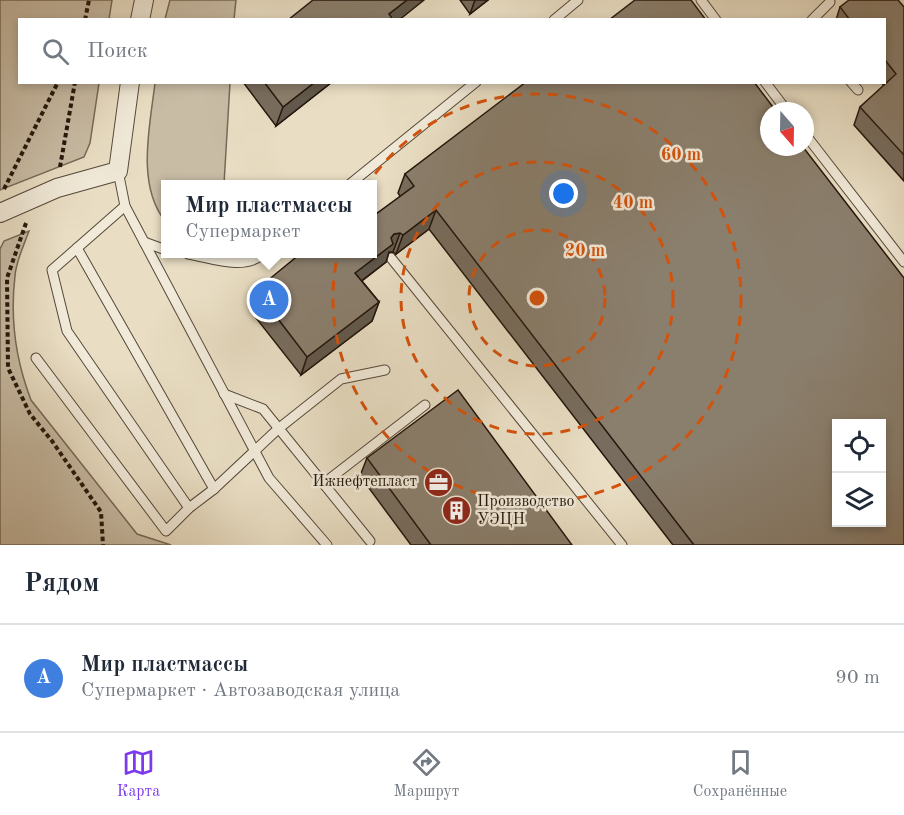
<!DOCTYPE html>
<html lang="ru">
<meta charset="utf-8">
<style>
body{margin:0;font-family:"Old Standard TT",serif;background:#f6f6f7;color:#1f2937}
.controls{position:absolute;right:18px;bottom:18px;display:grid;overflow:hidden;border-radius:0px;box-shadow:0 3px 9px #0003}
.controls button{width:54px;height:54px;display:grid;place-items:center;padding:0;border:0;border-bottom:2px solid #e0e1e3;background:#fff;color:#1f2937;font:30px sans-serif}
.compass{position:absolute;left:760px;top:102px;width:54px;height:54px;border-radius:50%;background:#fff;box-shadow:0 3px 9px #0003;rotate:160deg}
.you{position:absolute;left:564px;top:194px;width:21px;height:21px;margin:-15px;border:4px solid #fff;border-radius:50%;background:#1a73e8;box-shadow:0 0 0 9px #1a73e833}
.badge{display:grid;place-items:center;width:39px;height:39px;border-radius:50%;background:#7c3aed;color:#fff;font-size:20px;font-weight:700}
.pin{position:absolute;translate:-50% -50%;border:3px solid #fff;box-shadow:0 2px 6px #0006}
.popup{position:absolute;left:161px;top:180px;width:216px;height:78px;box-sizing:border-box;display:grid;place-content:center;border-radius:0px;background:#fff;filter:drop-shadow(0 2px 4px #0005);font-size:20px;white-space:nowrap;color:#747a83}
.popup b{font-size:22px;color:#1f2937}
.popup::after{content:'';position:absolute;left:50%;top:100%;margin-left:-12px;border:12px solid transparent;border-top-color:#fff}
.list{margin:0;padding:0;list-style:none}
h2{display:flex;justify-content:space-between;align-items:center;height:78px;margin:0;padding:0 24px;font-size:26px}
h2 small{font-size:20px;font-weight:400;color:#747a83}
.list li{display:grid;grid-template-columns:39px 1fr auto;gap:18px;align-items:center;box-sizing:border-box;height:108px;padding:0 24px;border-top:2px solid #e0e1e3}
.list b{display:block;font-size:22px;white-space:nowrap}
.list p{margin:0;font-size:20px;white-space:nowrap;color:#747a83}
.list em{font-size:20px;font-style:normal;color:#747a83}
.icon{flex:none;width:33px;height:33px;fill:none;stroke:currentColor;stroke-width:2;stroke-linecap:round;stroke-linejoin:round}
.map{position:relative;flex:none;width:904px;height:545px;overflow:hidden}
.search{position:absolute;background:#fff;box-shadow:0 3px 9px #0003;left:18px;right:18px;top:18px;height:66px;display:flex;align-items:center;gap:15px;box-sizing:border-box;padding:0 21px;border-radius:0px;color:#747a83;font-size:22px}
.sheet{height:186px;background:#fff}
nav{display:flex;justify-content:space-around;align-items:center;box-sizing:border-box;height:84px;border-top:2px solid #e0e1e3;background:#fff;font-size:16px;color:#747a83}
nav a{display:grid;justify-items:center;gap:3px}
nav .on{color:#7c3aed}
.map>svg:first-child{display:block}
.green{fill:#c8bca5;stroke:#766958;stroke-width:1.5}
.lines{fill:none;stroke-linecap:round;stroke-linejoin:round}
.lane-casing{stroke:#55483a;stroke-width:11}
.street-casing{stroke:#55483a;stroke-width:20}
.path{stroke:#24160c;stroke-width:4;stroke-dasharray:4.5 3;stroke-linecap:butt}
.lane{stroke:#f1ead9;stroke-width:9}
.street{stroke:#f1ead9;stroke-width:18}
.wall{fill:#776c5d;stroke:#24160c;stroke-width:1.5}
.shaded-wall{fill:#61584c;stroke:#24160c;stroke-width:1.5}
.building{fill:#8a7e6c;stroke:#24160c;stroke-width:1.5;fill-rule:evenodd}
.ring{fill:none;stroke:#d4520c;stroke-width:3;stroke-dasharray:10 8}
.labels{text-anchor:middle;dominant-baseline:central;stroke-width:5;stroke-linejoin:round;paint-order:stroke}
.poi-label{font-size:16px;fill:#24160c;stroke:#f1ead9;text-anchor:end}
.centre{fill:#d4520c;stroke:#f1ead9;stroke-width:3}
.ring-label{font-size:18px;text-anchor:middle;font-weight:bold;fill:#d4520c;stroke:#f1ead9;stroke-width:5;stroke-linejoin:round;paint-order:stroke}
</style>
<div class="map">
<svg width="904" height="545" viewBox="0 0 904 545">
<rect width="100%" height="100%" fill="#e9dec4"/>
<filter id="stains"><feTurbulence type="fractalNoise" baseFrequency=".00333" numOctaves="4"/><feColorMatrix values="0 0 0 0 .2 0 0 0 0 .09 0 0 0 0 .02 0 0 0 .5 -.17"/></filter>
<radialGradient id="worn" r=".72"><stop offset=".6" stop-color="#630" stop-opacity="0"/><stop offset="1" stop-color="#630" stop-opacity=".3"/></radialGradient>
<g class="green">
<polygon points="0,0 112,0 109,19 20,20 20,82 99,83 90,143 84,157 0,190"/>
<polygon points="170,0 236,0 234,19 165,19"/>
<path d="M 155,83 L 230,83 L 224,184 L 166,184 L 165,221 C 136,184 150,126 155,83 Z"/>
<path d="M 29,231 C 24,245 16,261 15,276 C 10,318 16,361 31,400 L 137,534 L 171,545 L 0,545 L 0,249 L 4,241 Z"/>
</g>
<g class="lines">
<defs>
<g id="lane">
<polyline points="701,0 716,20"/>
<polyline points="554,20 578,0"/>
<polyline points="812,20 830,2"/>
<polyline points="765,82 787,111"/>
<polyline points="851,82 858,90"/>
<polyline points="805,134 904,262"/>
<polyline points="118,171 125,206 269,478 327,545"/>
<polyline points="350,184 476,82"/>
<polyline points="125,206 52,270 67,331 189,508"/>
<polyline points="144,242 166,250"/>
<polyline points="77,248 214,489"/>
<path d="M 188,254 C 212,258 242,271 264,254"/>
<polyline points="391,258 622,545"/>
<polyline points="36,358 166,531 189,508 214,489 278,429 341,379 385,370"/>
<polyline points="224,394 263,409 370,541"/>
<polyline points="323,484 425,405"/>
</g>
<g id="street">
<polyline points="140,20 144,0"/>
<polyline points="0,213 57,188 118,171 130,82"/>
</g>
</defs>
<use href="#lane" class="lane-casing"/>
<use href="#street" class="street-casing"/>
<g class="path">
<polyline points="85,20 89,0"/>
<polyline points="60,167 75,82"/>
<polyline points="4,189 58,82"/>
<polyline points="26,223 7,278 8,368 30,414 52,441 101,512 103,545"/>
</g>
<use href="#lane" class="lane"/>
<use href="#street" class="street"/>
</g>
<g class="wall">
<polygon points="460,0 488,0 470,14"/>
<polygon points="840,7 904,7 904,181 854,125 860,107 884,86 881,82 885,82 885,20 836,20"/>
<polygon points="243,82 332,82 276,126"/>
<polygon points="405,174 904,545 673,545 429,229 396,254 393,252 389,252 386,262 362,281 379,302 372,321 301,375 249,309 256,290 372,254 400,196 398,193"/>
<polygon points="367,458 572,545 411,545 360,476"/>
</g>
<g class="shaded-wall">
<polygon points="407,0 424,0 399,20 387,20 389,14"/>
<polygon points="475,0 488,0 470,14"/>
<polygon points="315,82 332,82 276,126 283,107"/>
<polygon points="436,210 429,229 396,254 403,235"/>
<polygon points="400,233 393,252 389,252 386,262 348,291 355,273 394,234"/>
<polygon points="379,302 372,321 301,375 307,357"/>
</g>
<g class="building">
<polygon points="313,0 407,0 389,14 393,20 288,20"/>
<polygon points="635,0 691,0 706,20 609,20"/>
<polygon points="849,0 898,0 904,7 904,155 860,107 896,74 885,60 885,20 850,20 840,7"/>
<polygon points="264,82 315,82 283,107"/>
<path d="M 526,82 L 754,82 L 776,111 L 769,111 L 769,147 L 803,147 L 904,278 L 904,545 L 694,545 L 436,210 L 403,235 L 400,233 L 394,234 L 391,238 L 393,244 L 355,273 L 379,302 L 307,357 L 256,290 L 300,254 L 372,254 L 372,217 L 414,186 L 405,174 ZM 837,423 L 882,423 L 882,522 L 837,522 Z"/>
<polygon points="458,390 572,545 431,545 367,458"/>
</g>
<g class="ring">
<circle cx="537" cy="298" r="68"/>
<circle cx="537" cy="298" r="136"/>
<circle cx="537" cy="298" r="204"/>
</g>
<defs>
<symbol id="office-disc" viewBox="-11 -11 22 22"><circle r="9.5" fill="#8f2418" stroke="#f1ead9"/><path d="M-6-3h4V-5.5h4V-3h4V5H-6ZM-1-4.5V-3h2v-1.5ZM-6 0V1H6V0Z" fill="#fff"/></symbol>
<symbol id="building-disc" viewBox="-11 -11 22 22"><circle r="9.5" fill="#8f2418" stroke="#f1ead9"/><path d="M-4-6H4V6H1V3H-1V6H-4ZM-2.5-4.3h1.7v1.8h-1.7ZM.8-4.3h1.7v1.8H.8ZM-2.5-1h1.7V.8h-1.7ZM.8-1h1.7V.8H.8Z" fill="#fff"/></symbol>
</defs>
<g fill-rule="evenodd">
<use href="#office-disc" x="422" y="466" width="33" height="33"/>
<use href="#building-disc" x="440" y="494" width="33" height="33"/>
</g>
<g class="labels">
<g class="poi-label">
<text x="417" y="482">Ижнефтепласт</text>
<text x="477" y="502" text-anchor="start">Производство<tspan x="477" dy="18">УЭЦН</tspan></text>
</g>
</g>
<circle cx="537" cy="298" r="9" class="centre"/>
<g class="ring-label">
<text x="681" y="160">60 m</text>
<text x="633" y="208">40 m</text>
<text x="585" y="256">20 m</text>
</g>
<rect width="100%" height="100%" filter="url(#stains)"/>
<rect width="100%" height="100%" fill="url(#worn)"/>
</svg>
<div class="controls">
<button><svg class="icon" aria-label="locate" viewBox="0 0 24 24"><circle cx="12" cy="12" r="6"/><path d="M12 2v4M12 18v4M2 12h4M18 12h4"/></svg></button>
<button><svg class="icon" aria-label="layers" viewBox="0 0 24 24"><path d="M12 4l9 5-9 5-9-5zM3 14l9 5 9-5"/></svg></button>
</div>
<svg class="compass" viewBox="-18 -18 36 36"><path d="M0-13l5 13h-10z" fill="#e53935"/><path d="M0 13l5-13h-10z" fill="#747a83"/></svg>
<div class="you"></div>
<div class="pin badge" style="left:269px;top:300px;background:#3f7fe0">A</div>
<div class="popup"><b>Мир пластмассы</b>Супермаркет</div>
<div class="search"><svg class="icon" aria-label="search" viewBox="0 0 24 24"><circle cx="10" cy="10" r="6"/><path d="M15 15l6 6"/></svg>Поиск</div>
</div>
<section class="sheet">
<h2>Рядом<small></small></h2>
<ul class="list">
<li><span class="badge" style="background:#3f7fe0">A</span><div><b>Мир пластмассы</b><p>Супермаркет · Автозаводская улица</p></div><em>90 m</em></li>
</ul>
</section>
<nav>
<a class="on"><svg class="icon" aria-label="map" viewBox="0 0 24 24"><path d="M3 6l6-2 6 2 6-2v14l-6 2-6-2-6 2zM9 4v14M15 6v14"/></svg>Карта</a>
<a><svg class="icon" aria-label="directions" viewBox="0 0 24 24"><path d="M12 3l9 9-9 9-9-9zM9 14v-3h6M13 9l2 2-2 2"/></svg>Маршрут</a>
<a><svg class="icon" aria-label="saved" viewBox="0 0 24 24"><path d="M7 4h10v16l-5-4-5 4z"/></svg>Сохранённые</a>
</nav>
